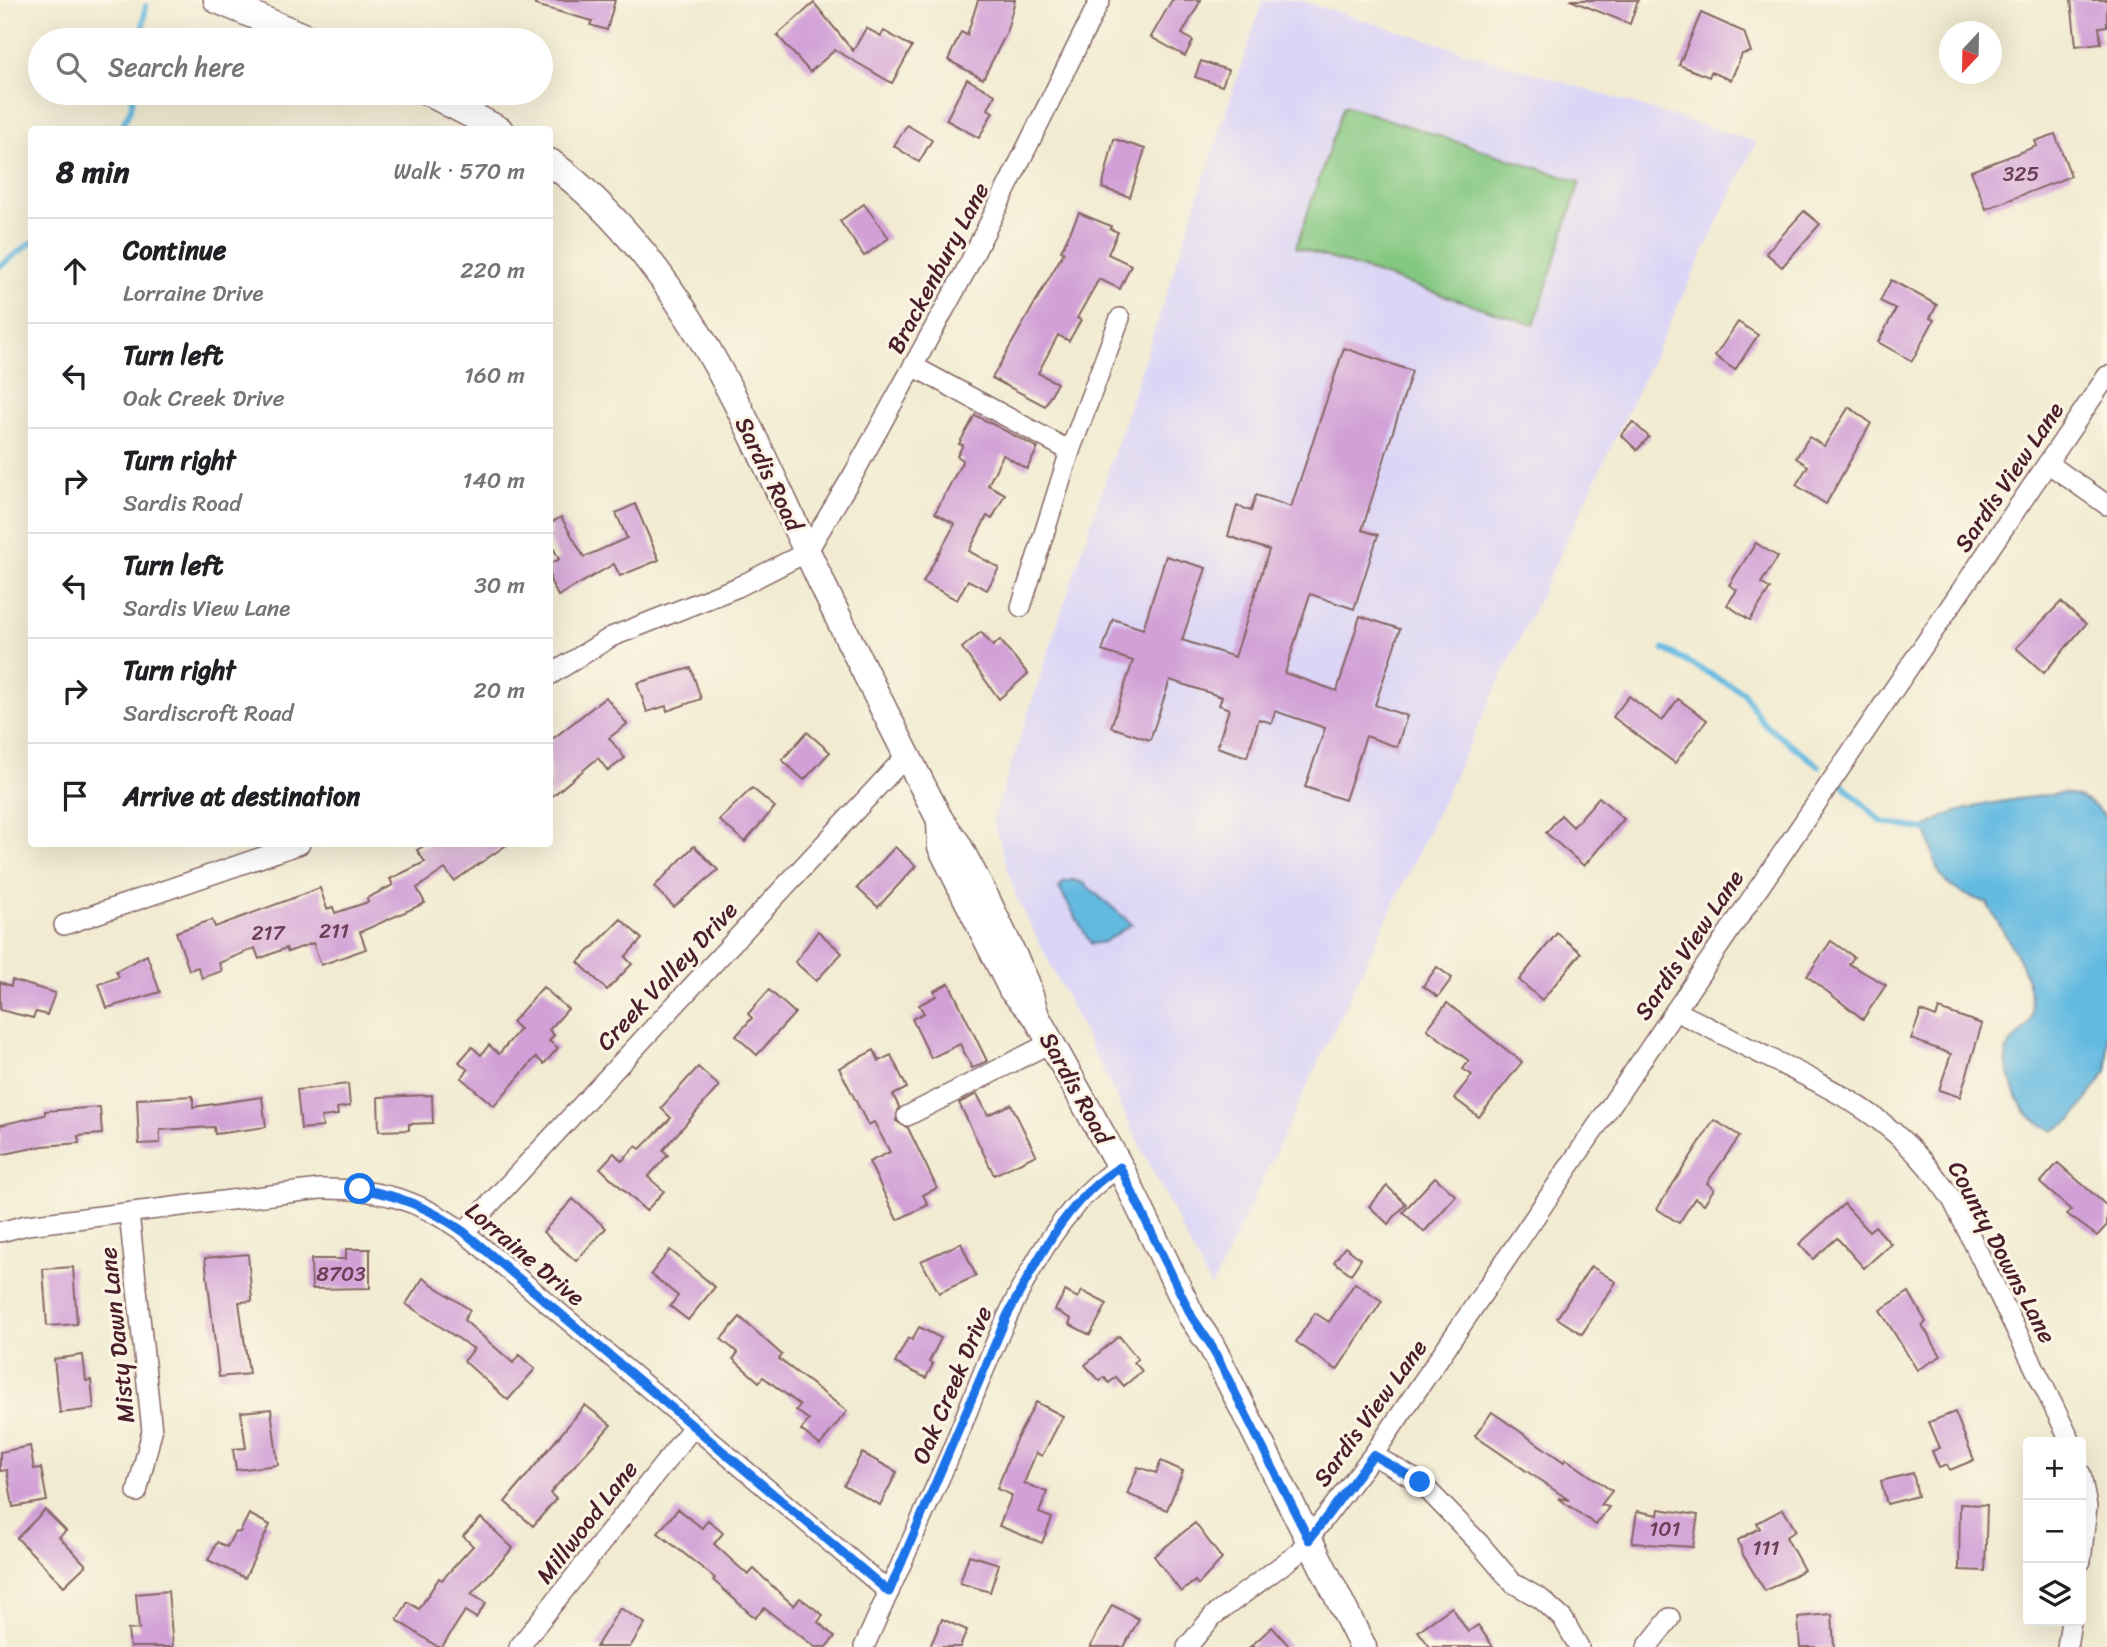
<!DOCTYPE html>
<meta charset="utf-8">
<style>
body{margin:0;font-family:Sriracha,sans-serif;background:#f6f6f6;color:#202124}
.controls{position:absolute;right:21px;bottom:21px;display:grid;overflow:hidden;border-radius:7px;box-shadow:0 7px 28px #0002}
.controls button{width:63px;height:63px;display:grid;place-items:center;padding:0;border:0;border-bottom:2px solid #e0e0e0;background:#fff;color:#202124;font:35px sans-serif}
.compass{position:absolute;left:1939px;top:21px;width:63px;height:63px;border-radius:50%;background:#fff;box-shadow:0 7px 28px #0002;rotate:202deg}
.stop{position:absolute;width:21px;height:21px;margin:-16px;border:5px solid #1a73e8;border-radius:50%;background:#fff}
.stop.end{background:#1a73e8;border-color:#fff;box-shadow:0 2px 7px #0008}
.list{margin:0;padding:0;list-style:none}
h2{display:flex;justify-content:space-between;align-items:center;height:91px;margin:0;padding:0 28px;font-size:30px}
h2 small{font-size:23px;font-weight:400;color:#757577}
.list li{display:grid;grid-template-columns:46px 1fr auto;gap:21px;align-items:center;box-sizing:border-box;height:105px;padding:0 28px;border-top:2px solid #e0e0e0}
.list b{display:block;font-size:26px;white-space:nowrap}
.list p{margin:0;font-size:23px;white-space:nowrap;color:#757577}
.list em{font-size:23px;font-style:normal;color:#757577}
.icon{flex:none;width:38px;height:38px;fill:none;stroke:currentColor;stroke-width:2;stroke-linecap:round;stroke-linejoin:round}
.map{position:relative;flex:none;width:2107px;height:1647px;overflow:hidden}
.search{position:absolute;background:#fff;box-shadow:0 7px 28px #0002;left:28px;top:28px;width:525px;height:77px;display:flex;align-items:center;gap:18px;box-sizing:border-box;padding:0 24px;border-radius:38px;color:#757577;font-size:26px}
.panel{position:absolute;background:#fff;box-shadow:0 7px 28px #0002;left:28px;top:126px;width:525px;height:721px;border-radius:7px}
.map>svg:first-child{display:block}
.built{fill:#dcd6f6}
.green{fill:#83c781;stroke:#667356;stroke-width:2}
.water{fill:#64bae1;stroke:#576c86;stroke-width:2}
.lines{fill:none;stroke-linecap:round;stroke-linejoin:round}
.stream{stroke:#64bae1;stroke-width:6}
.building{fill:#d2a0d7}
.street-casing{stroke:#856665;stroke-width:22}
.secondary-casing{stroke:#856665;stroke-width:29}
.street{stroke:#fff;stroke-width:19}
.secondary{stroke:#fff;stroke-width:26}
.route{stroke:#1a73e8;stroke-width:9}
.labels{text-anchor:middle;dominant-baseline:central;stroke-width:6;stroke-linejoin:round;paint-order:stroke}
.number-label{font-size:21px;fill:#6c3f56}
.street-label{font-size:24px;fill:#4a1f2b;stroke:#fcf5e5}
</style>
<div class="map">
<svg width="2107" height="1647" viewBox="0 0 2107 1647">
<rect width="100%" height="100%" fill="#fcf5e5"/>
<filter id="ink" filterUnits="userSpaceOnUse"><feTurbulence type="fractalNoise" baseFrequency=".0143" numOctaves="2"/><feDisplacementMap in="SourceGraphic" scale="14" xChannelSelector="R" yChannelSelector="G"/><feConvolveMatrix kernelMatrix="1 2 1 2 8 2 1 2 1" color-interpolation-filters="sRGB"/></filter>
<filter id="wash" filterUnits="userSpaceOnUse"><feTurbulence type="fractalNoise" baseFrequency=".00686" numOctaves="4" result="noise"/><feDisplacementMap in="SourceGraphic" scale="28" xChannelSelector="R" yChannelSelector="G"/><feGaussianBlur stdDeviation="1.57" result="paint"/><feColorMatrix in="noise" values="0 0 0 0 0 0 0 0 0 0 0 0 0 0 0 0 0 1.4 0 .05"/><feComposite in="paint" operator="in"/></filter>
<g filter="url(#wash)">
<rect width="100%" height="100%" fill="#f2ebd2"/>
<polygon class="built" points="1263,0 1299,0 1756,142 1211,1288 1016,896 993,820"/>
<polygon class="green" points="1344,105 1580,182 1534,325 1296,247"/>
<g class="water">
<path d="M 2063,793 C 2083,797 2094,803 2107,819 L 2107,1071 L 2073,1119 L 2053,1131 C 2045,1126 2036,1122 2030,1116 C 2018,1107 2001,1060 2008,1047 C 2016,1034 2031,1029 2032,1012 C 2033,973 2005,936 1987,903 C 1935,884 1940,879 1926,828 C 1955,803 2025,799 2063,793 Z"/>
<polygon points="1073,880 1083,883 1132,924 1104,942 1091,944 1059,888 1064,882"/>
</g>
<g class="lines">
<g class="stream">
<polyline points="141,40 146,6"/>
<polyline points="120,130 131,108 134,93"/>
<polyline points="0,266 32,242"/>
<polyline points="1664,649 1743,692 1763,723 1819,766"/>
<polyline points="1842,784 1882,822 1931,831"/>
</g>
</g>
<g id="blocks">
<g class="building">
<polygon points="535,0 615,0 607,30 590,25 592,21 535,5"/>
<polygon points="978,0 1015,0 1006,34 983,79 948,60 961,32 967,35"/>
<polygon points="1172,0 1201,0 1182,34 1193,41 1185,56 1151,37"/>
<polygon points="1570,0 1638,0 1630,24"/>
<polygon points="2071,0 2107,0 2107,26 2099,27 2101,43 2076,46"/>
<polygon points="814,3 853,51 866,28 881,36 884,31 912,47 892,83 835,50 810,72 777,35"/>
<polygon points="1701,13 1744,32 1751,52 1742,54 1731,80 1711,72 1709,77 1679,65"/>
<polygon points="1201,61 1228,70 1222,86 1195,77"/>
<polygon points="967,79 995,95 988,109 993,112 979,138 946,120"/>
<polygon points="907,125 932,140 919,162 894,146"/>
<polygon points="2055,134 2071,176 1986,209 1971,171 2037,146 2035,141"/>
<polygon points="1114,139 1145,149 1130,197 1102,188"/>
<polygon points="864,204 889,238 864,256 840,221"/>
<polygon points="1804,211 1820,224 1782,267 1766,253"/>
<polygon points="1079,213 1111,226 1110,229 1118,232 1108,254 1131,265 1120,289 1099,279 1077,318 1081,320 1069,341 1058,335 1038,373 1057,383 1045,406 992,378 1064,252 1061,251"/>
<polygon points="1891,280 1937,305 1930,318 1934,320 1912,361 1878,342 1896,309 1880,301"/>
<polygon points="1738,322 1758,335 1735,370 1715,356"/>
<polygon points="1344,348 1412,371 1362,530 1378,535 1354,609 1310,594 1285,673 1337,691 1360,616 1400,629 1375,705 1407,716 1397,747 1366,736 1345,800 1305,787 1325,728 1275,711 1272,723 1259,719 1247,757 1217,747 1229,709 1219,705 1222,697 1170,680 1150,740 1111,727 1133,661 1102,651 1113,619 1143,629 1166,556 1206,568 1182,640 1235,657 1269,550 1228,536 1237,506 1251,511 1256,495 1291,507"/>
<polygon points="1849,407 1871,423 1826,504 1796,485 1808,466 1796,458 1809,437 1824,446"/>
<polygon points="975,415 1038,448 1027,469 1003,455 988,485 1005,494 992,519 987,516 969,551 999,568 987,590 968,580 957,600 923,582 955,524 935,513 963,460 957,456 963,445 959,444"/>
<polygon points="1633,422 1649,437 1637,450 1621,435"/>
<polygon points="635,504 659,560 620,576 614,564 558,596 550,580 550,564 559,559 550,542 550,523 561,517 584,557 627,538 616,513"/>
<polygon points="1756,543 1778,557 1761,583 1770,589 1750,620 1727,605 1737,590 1729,585"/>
<polygon points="2061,602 2086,624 2044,673 2016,648"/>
<polygon points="981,632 993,646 1000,640 1028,674 999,699 962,648"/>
<polygon points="691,668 701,699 667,711 666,706 647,712 637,683"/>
<polygon points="1629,696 1662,721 1678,699 1707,720 1675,763 1613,717"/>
<polygon points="606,697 627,724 609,738 625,758 608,771 598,758 550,798 550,741"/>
<polygon points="807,732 830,752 804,780 782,760"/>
<polygon points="752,788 775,807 745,842 719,820"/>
<polygon points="1599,797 1624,819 1584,866 1546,833 1561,815 1573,827"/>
<polygon points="427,844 508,844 454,881 445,869 417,888 425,903 360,932 366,949 321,965 313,943 288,952 286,948 259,959 255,948 219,963 222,971 202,978 198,967 189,970 176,932 212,920 215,927 320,888 327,909 333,907 335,913 368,902 367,898 393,885 390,879 425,862 417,850"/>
<polygon points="694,846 718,870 674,907 654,887"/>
<polygon points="895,847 916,866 878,907 857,888"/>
<polygon points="621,919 642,939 625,957 632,964 607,990 578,962"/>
<polygon points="818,931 842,953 816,981 795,962"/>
<polygon points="1557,933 1581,953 1542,1000 1519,980"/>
<polygon points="1831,941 1854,957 1849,964 1886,985 1863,1019 1807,976"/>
<polygon points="147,955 160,992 107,1008 99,984 119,977 116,971"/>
<polygon points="1437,967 1452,978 1438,997 1423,986"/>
<polygon points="12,980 55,993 47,1015 36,1012 33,1018 0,1010 0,982 11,986"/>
<polygon points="949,983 987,1061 972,1068 960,1044 931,1058 912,1019 924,1013 919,1005 936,996 934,991"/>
<polygon points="543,987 568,1009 549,1030 554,1035 549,1041 558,1048 544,1064 536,1057 494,1106 461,1078 468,1070 459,1062 472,1047 481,1055 489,1045 499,1054 520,1029 512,1022"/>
<polygon points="769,990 795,1013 757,1055 736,1036 752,1018 748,1014"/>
<polygon points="1447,1003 1522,1062 1479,1117 1454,1098 1472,1075 1463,1069 1469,1061 1427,1029"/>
<polygon points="1939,1009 1982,1024 1960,1097 1939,1090 1951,1054 1911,1039 1921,1011 1936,1017"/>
<polygon points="874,1050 879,1061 891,1055 907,1088 893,1095 899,1107 896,1121 908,1128 937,1188 923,1195 928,1205 897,1220 869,1162 890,1152 874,1122 868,1125 839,1068"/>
<polygon points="698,1067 719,1086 663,1150 668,1155 648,1177 664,1191 646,1211 600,1168 614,1153 622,1161 636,1146 640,1149 671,1118 661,1108"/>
<polygon points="348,1084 350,1106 337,1108 338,1115 321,1117 323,1127 301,1129 297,1090"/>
<polygon points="977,1094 988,1115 1011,1104 1036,1155 994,1175 959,1103"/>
<polygon points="432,1095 433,1123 409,1124 409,1130 379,1131 378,1097"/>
<polygon points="193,1096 193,1107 262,1097 266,1127 215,1134 214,1127 160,1130 160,1143 139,1144 137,1099"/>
<polygon points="100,1107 102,1134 78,1136 79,1143 43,1146 0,1155 0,1125 45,1115 45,1111"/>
<polygon points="1714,1120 1740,1136 1707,1183 1714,1189 1704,1204 1695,1198 1679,1223 1657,1209"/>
<polygon points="2058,1163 2107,1206 2107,1225 2097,1236 2067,1214 2071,1210 2040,1183"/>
<polygon points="1435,1177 1456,1196 1424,1232 1403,1212"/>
<polygon points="1387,1186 1406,1204 1388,1224 1369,1206"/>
<polygon points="573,1199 606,1228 576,1261 543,1232"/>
<polygon points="1844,1204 1869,1231 1875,1226 1891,1244 1864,1268 1837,1238 1813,1259 1799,1244"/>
<polygon points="961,1243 976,1276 939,1293 921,1261"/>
<polygon points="1345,1247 1361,1259 1351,1274 1334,1262"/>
<polygon points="346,1249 370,1249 370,1288 312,1289 311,1259 346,1259"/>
<polygon points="670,1250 715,1287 688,1320 670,1306 678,1296 651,1274"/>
<polygon points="248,1254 252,1301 239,1302 249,1374 219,1377 205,1258"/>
<polygon points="1591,1266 1616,1282 1582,1334 1557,1318"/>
<polygon points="73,1267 77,1324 47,1326 43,1269"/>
<polygon points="423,1278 470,1310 464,1320 513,1363 519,1355 535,1369 508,1400 464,1361 474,1349 406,1304"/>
<polygon points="1355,1283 1382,1301 1337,1370 1296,1342 1315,1313 1329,1322"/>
<polygon points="1065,1291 1078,1298 1082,1291 1107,1304 1090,1335 1069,1324 1071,1319 1055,1310"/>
<polygon points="1909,1292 1926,1322 1922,1325 1941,1356 1917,1370 1880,1310"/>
<polygon points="740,1317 782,1355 779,1359 847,1411 820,1445 801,1430 809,1420 796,1410 800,1405 763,1377 759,1382 733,1359 738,1353 721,1339"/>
<polygon points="919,1327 941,1338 929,1362 933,1364 926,1378 895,1363 908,1338 912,1340"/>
<polygon points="1119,1336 1138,1359 1134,1362 1142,1371 1124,1386 1116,1377 1109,1383 1104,1377 1100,1381 1085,1365"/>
<polygon points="83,1355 86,1381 91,1380 94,1409 60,1413 54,1359"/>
<polygon points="1036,1402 1063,1416 1042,1456 1036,1453 1024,1483 1047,1492 1039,1513 1052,1518 1042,1543 999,1526 1012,1495 997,1489 1015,1442"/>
<polygon points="585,1405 611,1425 550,1493 556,1499 533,1526 505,1502"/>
<polygon points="271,1409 278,1465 236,1470 233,1449 246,1448 241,1412"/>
<polygon points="1492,1412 1564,1462 1566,1459 1612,1491 1601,1505 1609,1507 1596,1525 1558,1498 1569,1500 1475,1436"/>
<polygon points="1955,1412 1974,1460 1950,1470 1947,1465 1939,1468 1932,1451 1940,1448 1929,1422"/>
<polygon points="30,1446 34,1469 41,1468 47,1501 13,1507 7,1470 0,1471 0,1452"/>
<polygon points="862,1453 897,1472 880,1505 844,1485"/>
<polygon points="1161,1461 1183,1471 1167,1510 1127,1494 1138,1467 1156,1473"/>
<polygon points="1913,1473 1918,1496 1887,1504 1881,1481"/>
<polygon points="1960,1504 1987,1505 1985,1571 1959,1570"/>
<polygon points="678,1509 702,1528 708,1520 723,1533 714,1544 748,1575 754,1569 794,1606 800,1598 823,1615 818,1622 835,1637 826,1647 815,1647 764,1608 755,1618 713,1580 715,1578 658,1533"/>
<polygon points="1659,1509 1698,1515 1693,1547 1632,1543 1637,1511 1658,1515"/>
<polygon points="1783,1509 1796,1531 1786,1537 1804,1570 1765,1591 1743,1555 1738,1540 1760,1528 1757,1523"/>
<polygon points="45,1510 66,1531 59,1537 86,1565 64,1586 17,1538"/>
<polygon points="249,1514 270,1525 245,1578 208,1560 217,1542 227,1547 234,1533 240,1532"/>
<polygon points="481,1518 513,1548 471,1594 486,1603 476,1618 465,1611 442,1647 438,1647 397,1620 408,1602 419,1609 439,1578 442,1580 473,1546 463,1536"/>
<polygon points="1195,1523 1222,1559 1198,1585 1195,1581 1181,1592 1154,1556"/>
<polygon points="969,1555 999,1564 990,1592 960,1583"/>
<polygon points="168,1591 173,1647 130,1647 128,1630 139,1629 136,1594"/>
<polygon points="1112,1605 1139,1619 1124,1647 1090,1647"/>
<polygon points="1452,1607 1468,1632 1478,1625 1493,1647 1430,1647 1418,1631"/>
<polygon points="620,1608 645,1623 630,1647 596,1647"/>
<polygon points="1832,1614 1834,1647 1800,1647 1798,1617"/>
<polygon points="942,1619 967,1630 960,1647 930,1647"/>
<polygon points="1272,1627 1290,1647 1250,1647"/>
</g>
</g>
</g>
<g filter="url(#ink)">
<use href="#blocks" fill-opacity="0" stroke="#856665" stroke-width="2"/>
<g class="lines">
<defs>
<g id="street">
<polyline points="913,366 1070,451"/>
<polyline points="2049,464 2107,505"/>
<polyline points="1021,607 1070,451 1120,318"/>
<polyline points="550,675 611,637 738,587 807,552 853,475 965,272 1100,0"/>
<polyline points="64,925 300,844"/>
<path d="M 1675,1011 C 1704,1024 1732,1040 1761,1054 C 1845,1095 1901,1121 1953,1201 L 2071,1442"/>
<polyline points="907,1116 1050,1043"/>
<polyline points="129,1213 152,1431 137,1492"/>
<path d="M 0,1232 L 27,1225 L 320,1189 C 378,1188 417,1199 464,1232 L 889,1592"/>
<polyline points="464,1232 907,755"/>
<polyline points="1373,1455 1420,1482 1478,1542 1513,1583 1541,1599 1563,1619 1579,1647"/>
<polyline points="2081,1474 2087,1507 2081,1561"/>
<polyline points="519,1647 693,1427"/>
<path d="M 864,1647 C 892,1584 921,1520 949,1457 C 986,1369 1035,1217 1120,1167"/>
<polyline points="1187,1647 1213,1616 1297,1554 1373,1455 2107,376"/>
<polyline points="1647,1647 1670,1618"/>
<polyline points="2067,1647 2071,1621"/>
</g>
<g id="secondary">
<polyline points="217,0 312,40"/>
<polyline points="429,93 500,130"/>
<path d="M 550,162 C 682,260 744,418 812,562 C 852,649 896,734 940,820"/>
<polyline points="1036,1016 1012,990 941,847 940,820 957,843 986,898 1026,982 1036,1016 1120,1167 1192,1317 1211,1345 1363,1647"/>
</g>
</defs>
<use href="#street" class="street-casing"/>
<use href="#secondary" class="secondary-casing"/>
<use href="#street" class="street"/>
<use href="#secondary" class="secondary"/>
</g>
</g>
<g class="lines" filter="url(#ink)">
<path class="route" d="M 360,1189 C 399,1195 432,1209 464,1232 L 889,1592 L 1007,1316 C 1036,1263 1066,1199 1120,1167 L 1192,1317 L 1211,1345 L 1309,1540 L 1373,1455 L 1420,1482"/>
</g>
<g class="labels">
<g class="number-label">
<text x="2021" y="174">325</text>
<text x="334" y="931">211</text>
<text x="268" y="933">217</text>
<text x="341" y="1274">8703</text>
<text x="1665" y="1529">101</text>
<text x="1766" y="1548">111</text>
</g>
<g class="street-label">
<text transform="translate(938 268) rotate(-62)">Brackenbury Lane</text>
<text transform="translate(769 474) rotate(64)">Sardis Road</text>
<text transform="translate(2009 477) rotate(-56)">Sardis View Lane</text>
<text transform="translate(1689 945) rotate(-56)">Sardis View Lane</text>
<text transform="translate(667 976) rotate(-47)">Creek Valley Drive</text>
<text transform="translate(1076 1088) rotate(61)">Sardis Road</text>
<text transform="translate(2002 1252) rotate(62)">County Downs Lane</text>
<text transform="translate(525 1254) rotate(40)">Lorraine Drive</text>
<text transform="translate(117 1335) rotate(-96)">Misty Dawn Lane</text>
<text transform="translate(952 1385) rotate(-67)">Oak Creek Drive</text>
<text transform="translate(1370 1413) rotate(-54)">Sardis View Lane</text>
<text transform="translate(587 1522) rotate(-52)">Millwood Lane</text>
</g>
</g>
</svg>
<div class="controls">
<button>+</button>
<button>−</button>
<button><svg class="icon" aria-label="layers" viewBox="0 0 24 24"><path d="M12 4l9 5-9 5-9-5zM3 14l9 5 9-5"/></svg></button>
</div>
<svg class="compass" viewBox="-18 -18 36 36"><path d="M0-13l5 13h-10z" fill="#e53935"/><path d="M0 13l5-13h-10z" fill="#757577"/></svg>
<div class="stop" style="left:360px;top:1189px"></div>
<div class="stop end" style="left:1420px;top:1482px"></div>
<div class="search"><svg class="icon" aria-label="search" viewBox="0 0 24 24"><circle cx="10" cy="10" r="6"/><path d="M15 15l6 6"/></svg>Search here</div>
<section class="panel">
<h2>8 min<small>Walk · 570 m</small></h2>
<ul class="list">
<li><svg class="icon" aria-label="ahead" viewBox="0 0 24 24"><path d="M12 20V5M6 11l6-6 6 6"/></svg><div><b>Continue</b><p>Lorraine Drive</p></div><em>220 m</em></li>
<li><svg class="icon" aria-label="left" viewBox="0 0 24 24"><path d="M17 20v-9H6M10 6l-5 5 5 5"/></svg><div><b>Turn left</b><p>Oak Creek Drive</p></div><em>160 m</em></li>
<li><svg class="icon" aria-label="right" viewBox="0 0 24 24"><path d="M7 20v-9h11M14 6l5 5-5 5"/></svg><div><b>Turn right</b><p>Sardis Road</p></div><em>140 m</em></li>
<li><svg class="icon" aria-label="left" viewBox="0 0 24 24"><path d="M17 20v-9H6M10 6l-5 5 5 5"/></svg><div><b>Turn left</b><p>Sardis View Lane</p></div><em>30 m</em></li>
<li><svg class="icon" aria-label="right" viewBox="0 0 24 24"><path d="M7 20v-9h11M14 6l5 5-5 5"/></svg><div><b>Turn right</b><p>Sardiscroft Road</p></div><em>20 m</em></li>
<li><svg class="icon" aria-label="arrive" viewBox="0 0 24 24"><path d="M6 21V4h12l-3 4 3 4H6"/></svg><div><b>Arrive at destination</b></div></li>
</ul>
</section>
</div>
